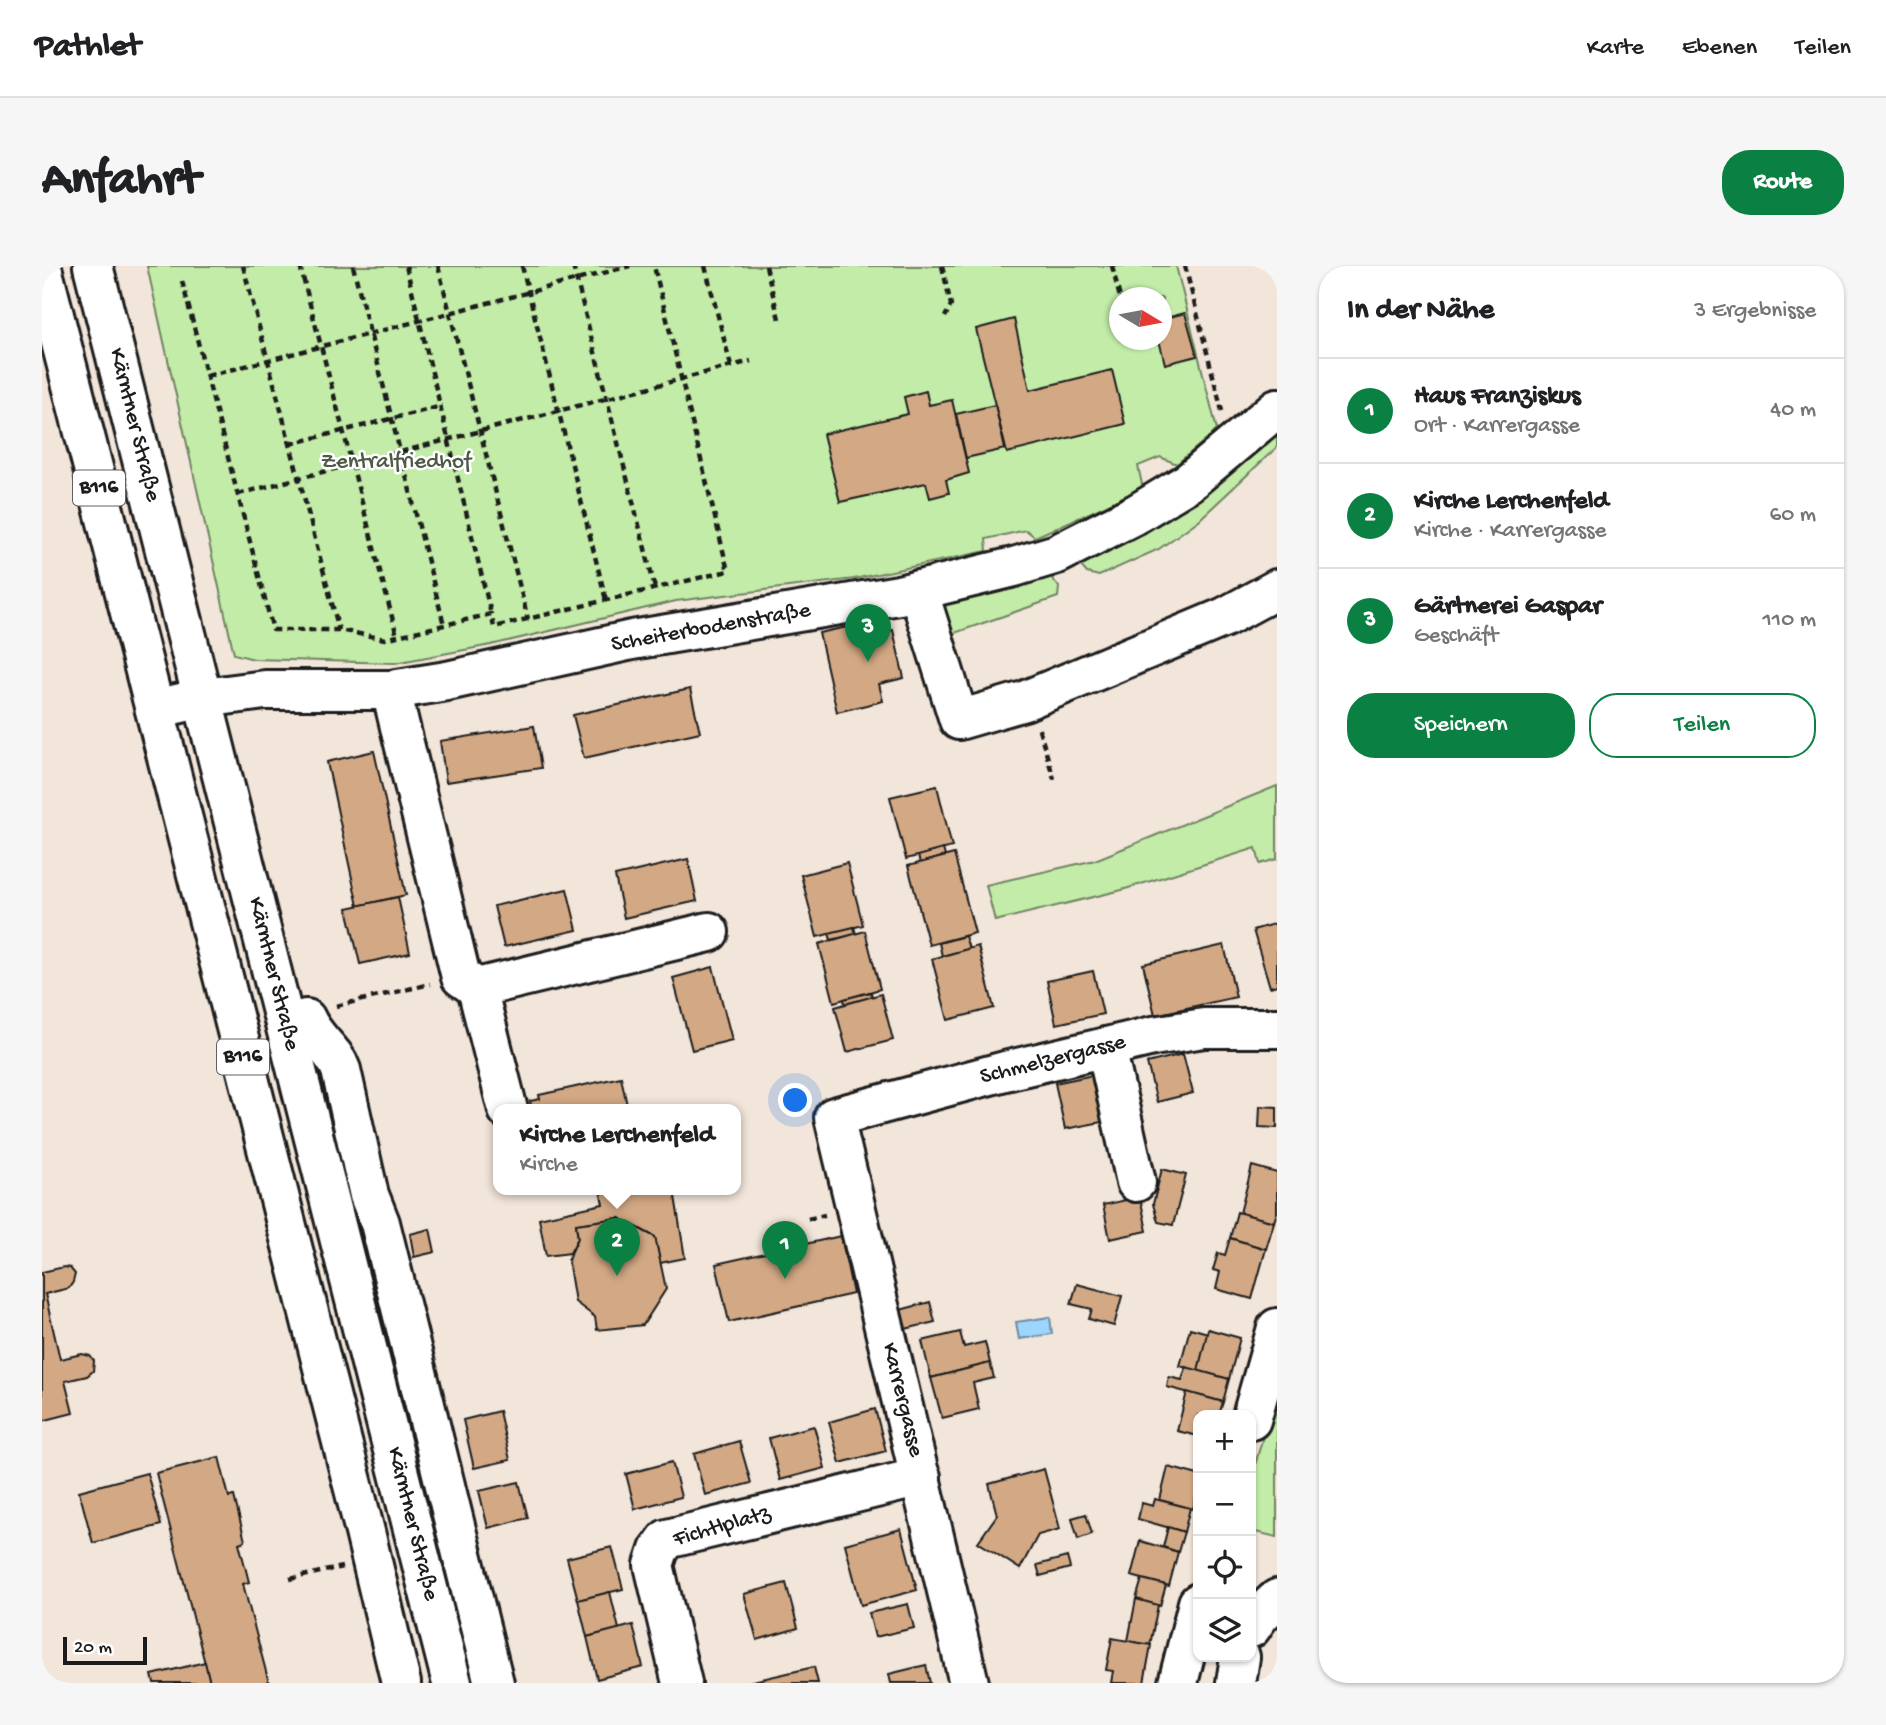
<!DOCTYPE html>
<html lang="de">
<meta charset="utf-8">
<style>
body{margin:0;font-family:"Gochi Hand",sans-serif;background:#f6f6f6;color:#202124}
.controls{position:absolute;right:21px;bottom:21px;display:grid;overflow:hidden;border-radius:14px;box-shadow:0 2px 5px #0004}
.controls button{width:63px;height:63px;display:grid;place-items:center;padding:0;border:0;border-bottom:2px solid #e0e0e0;background:#fff;color:#202124;font:35px sans-serif}
.compass{position:absolute;left:1067px;top:21px;width:63px;height:63px;border-radius:50%;background:#fff;box-shadow:0 2px 5px #0004;rotate:100deg}
.scale{position:absolute;left:21px;bottom:18px;width:84px;box-sizing:border-box;padding-left:7px;border:4px solid #1c1c1c;border-top:0;font-size:19px;line-height:24px;white-space:nowrap;color:#1c1c1c;-webkit-text-stroke:5px #fff;paint-order:stroke}
.you{position:absolute;left:754px;top:835px;width:24px;height:24px;margin:-18px;border:5px solid #fff;border-radius:50%;background:#1a73e8;box-shadow:0 0 0 10px #1a73e833}
.badge{display:grid;place-items:center;width:46px;height:46px;border-radius:50%;background:#0b8043;color:#fff;font-size:23px;font-weight:700}
.pin{position:absolute;translate:-50% -58px;filter:drop-shadow(0 2px 4px #0008)}
.pin::after{content:'';position:absolute;top:37px;width:24px;height:21px;background:inherit;clip-path:polygon(0 0,100% 0,50% 100%)}
.popup{position:absolute;left:451px;top:838px;width:248px;height:91px;box-sizing:border-box;display:grid;place-content:center;border-radius:14px;background:#fff;filter:drop-shadow(0 2px 5px #0005);font-size:23px;white-space:nowrap;color:#757577}
.popup b{font-size:26px;color:#202124}
.popup::after{content:'';position:absolute;left:50%;top:100%;margin-left:-14px;border:14px solid transparent;border-top-color:#fff}
.list{margin:0;padding:0;list-style:none}
h2{display:flex;justify-content:space-between;align-items:center;height:91px;margin:0;padding:0 28px;font-size:30px}
h2 small{font-size:23px;font-weight:400;color:#757577}
.list li{display:grid;grid-template-columns:46px 1fr auto;gap:21px;align-items:center;box-sizing:border-box;height:105px;padding:0 28px;border-top:2px solid #e0e0e0}
.list b{display:block;font-size:26px;white-space:nowrap}
.list p{margin:0;font-size:23px;white-space:nowrap;color:#757577}
.list em{font-size:23px;font-style:normal;color:#757577}
.actions{display:flex;gap:14px;padding:21px 28px}
.actions a{flex:1;padding:16px 0;border:2px solid #0b8043;border-radius:28px;text-align:center;font-size:24px;color:#0b8043}
.actions .main{background:#0b8043;color:#fff}
.icon{flex:none;width:38px;height:38px;fill:none;stroke:currentColor;stroke-width:2;stroke-linecap:round;stroke-linejoin:round}
.map{position:relative;flex:none;width:1235px;height:1417px;overflow:hidden;border-radius:28px}
header{display:flex;align-items:center;gap:42px;box-sizing:border-box;height:98px;padding:0 35px;background:#fff;border-bottom:2px solid #e0e0e0}
header strong{font-size:33px}
nav{display:flex;gap:38px;margin-inline-start:auto;font-size:24px}
.intro{display:flex;align-items:center;justify-content:space-between;box-sizing:border-box;height:168px;padding:0 42px}
h1{margin:0;font-size:49px}
.button{padding:18px 32px;border-radius:28px;background:#0b8043;color:#fff;font-size:24px;font-weight:700}
main{display:flex;gap:42px;padding:0 42px}
aside{flex:1;background:#fff;border-radius:28px;box-shadow:0 2px 5px #0004}
.map>svg:first-child{display:block}
.green{fill:#c2eca8;stroke:#6f8462;stroke-width:2;fill-rule:evenodd}
.water{fill:#9ed5fd;stroke:#6a8ba3;stroke-width:2}
.building{fill:#d3a985;stroke:#1c1c1c;stroke-width:2}
.lines{fill:none;stroke-linecap:round;stroke-linejoin:round}
.minor-casing{stroke:#1c1c1c;stroke-width:44}
.major-casing{stroke:#1c1c1c;stroke-width:44}
.path{stroke:#1c1c1c;stroke-width:4.5;stroke-dasharray:7 5;stroke-linecap:butt}
.minor{stroke:#fff;stroke-width:38}
.major{stroke:#fff;stroke-width:38}
.labels{text-anchor:middle;dominant-baseline:central;stroke-width:5;stroke-linejoin:round;paint-order:stroke}
.shield{fill:#fff;stroke:#606060;stroke-width:2}
.shield-label{font-size:21px;font-weight:bold;fill:#1c1c1c}
.street-label{font-size:23px;fill:#1c1c1c;stroke:#fff}
.park-label{font-size:23px;fill:#4e5a46;stroke:#fff}
</style>
<header>
<strong>Pathlet</strong>
<nav><a>Karte</a><a>Ebenen</a><a>Teilen</a></nav>
</header>
<div class="intro"><h1>Anfahrt</h1><a class="button">Route</a></div>
<main>
<div class="map">
<svg width="1235" height="1417" viewBox="0 0 1235 1417">
<rect width="100%" height="100%" fill="#f2e5da"/>
<filter id="ink" filterUnits="userSpaceOnUse"><feTurbulence type="fractalNoise" baseFrequency=".0143" numOctaves="2"/><feDisplacementMap in="SourceGraphic" scale="14" xChannelSelector="R" yChannelSelector="G"/><feConvolveMatrix kernelMatrix="1 2 1 2 8 2 1 2 1" color-interpolation-filters="sRGB"/></filter>
<g filter="url(#ink)">
<g class="green">
<path d="M 105,0 L 1134,0 L 1175,164 L 1135,198 L 1118,191 L 1096,200 L 1101,223 L 993,271 L 984,264 L 944,273 L 945,285 L 812,313 L 634,335 L 449,379 L 353,397 L 212,393 L 192,388 ZM 1078,32 L 1120,32 L 1120,74 L 1078,74 Z"/>
<polygon points="1235,162 1235,181 1157,254 1117,283 1057,310 1045,307 1038,299"/>
<polygon points="1003,310 1009,311 1017,321 1016,331 904,370 893,336"/>
<polygon points="1235,520 1235,593 1218,598 1214,582 1080,624 953,655 944,619 1053,594"/>
<polygon points="1235,1119 1235,1271 1209,1265 1209,1214"/>
</g>
<polygon class="water" points="1008,1051 1010,1068 977,1073 974,1056"/>
<g class="building">
<polygon points="1143,47 1155,90 1123,98 1117,74 1120,74 1120,53"/>
<polygon points="972,53 988,124 1070,104 1083,158 965,187 934,63"/>
<polygon points="884,125 887,139 910,134 927,207 904,214 907,227 888,232 884,217 798,236 781,168 866,148 862,131"/>
<polygon points="953,139 963,183 924,192 914,148"/>
<polygon points="829,356 832,368 851,364 862,412 837,418 841,435 795,446 777,367"/>
<polygon points="648,423 658,466 542,492 531,449"/>
<polygon points="492,460 499,502 404,516 398,475"/>
<polygon points="332,485 364,629 316,640 285,496"/>
<polygon points="895,520 910,581 864,593 848,531"/>
<polygon points="901,583 903,590 878,597 876,590"/>
<polygon points="912,588 933,667 887,679 866,600"/>
<polygon points="646,593 655,635 582,652 573,610"/>
<polygon points="805,597 821,659 775,671 759,609"/>
<polygon points="525,623 535,664 462,681 452,640"/>
<polygon points="356,631 368,687 318,698 305,642"/>
<polygon points="1235,657 1235,719 1228,721 1211,664"/>
<polygon points="812,661 814,668 789,674 787,667"/>
<polygon points="823,665 838,723 792,736 777,678"/>
<polygon points="923,670 927,683 900,690 897,677"/>
<polygon points="1182,679 1194,731 1113,749 1101,698"/>
<polygon points="936,680 952,742 906,754 890,693"/>
<polygon points="671,701 690,774 650,784 631,712"/>
<polygon points="1051,705 1061,748 1014,758 1005,715"/>
<polygon points="829,726 830,731 803,738 802,733"/>
<polygon points="839,728 851,774 805,786 793,741"/>
<polygon points="1141,788 1151,827 1115,836 1105,797"/>
<polygon points="1056,808 1065,855 1023,863 1013,817"/>
<polygon points="579,811 586,844 490,844 488,835 498,833 497,829"/>
<polygon points="1218,840 1235,841 1235,862 1217,861"/>
<polygon points="1210,900 1235,907 1235,946 1232,956 1198,947"/>
<polygon points="1120,903 1144,909 1131,959 1116,956 1111,938"/>
<polygon points="558,924 632,924 643,992 618,997 613,971 577,952 534,958 536,972 528,987 504,990 497,952 561,938"/>
<polygon points="1098,931 1105,965 1068,973 1061,939"/>
<polygon points="1195,946 1232,956 1224,983 1188,972"/>
<polygon points="577,952 613,971 624,1023 601,1059 555,1064 553,1051 533,1036 526,994 536,972 534,958"/>
<polygon points="388,963 393,986 372,991 368,968"/>
<polygon points="799,970 811,1028 687,1056 674,998"/>
<polygon points="1188,972 1224,983 1210,1033 1174,1023 1178,1006 1171,1004 1176,987 1183,989"/>
<polygon points="22,1001 28,1002 33,1008 31,1016 27,1022 3,1028 18,1093 40,1088 48,1090 52,1095 51,1105 45,1110 23,1115 31,1147 0,1155 0,1006"/>
<polygon points="1035,1018 1080,1030 1072,1060 1047,1053 1050,1043 1029,1038"/>
<polygon points="888,1036 893,1056 863,1063 858,1044"/>
<polygon points="1148,1062 1166,1067 1156,1105 1138,1100"/>
<polygon points="1166,1063 1198,1072 1187,1113 1156,1105"/>
<polygon points="918,1066 922,1081 943,1076 948,1097 889,1112 880,1075"/>
<polygon points="948,1097 952,1112 931,1117 937,1143 900,1152 889,1112"/>
<polygon points="1144,1101 1187,1113 1181,1136 1125,1121 1127,1111 1140,1114"/>
<polygon points="1145,1126 1181,1136 1177,1149 1156,1149 1156,1170 1135,1165"/>
<polygon points="833,1143 844,1185 798,1197 787,1156"/>
<polygon points="457,1145 468,1194 432,1202 421,1154"/>
<polygon points="772,1160 783,1202 738,1214 727,1172"/>
<polygon points="697,1175 709,1217 663,1229 652,1188"/>
<polygon points="177,1191 187,1231 192,1230 203,1275 197,1277 207,1316 201,1318 227,1417 168,1417 114,1207"/>
<polygon points="630,1196 639,1231 593,1243 584,1208"/>
<polygon points="1126,1201 1156,1209 1156,1224 1151,1243 1118,1234"/>
<polygon points="1002,1203 1018,1263 996,1269 978,1303 936,1276 955,1249 947,1218"/>
<polygon points="105,1207 119,1259 51,1277 37,1225"/>
<polygon points="477,1216 486,1252 446,1262 437,1225"/>
<polygon points="1113,1233 1148,1242 1142,1266 1096,1253 1100,1237 1111,1240"/>
<polygon points="1044,1248 1050,1268 1036,1273 1030,1252"/>
<polygon points="1126,1261 1142,1266 1136,1286 1121,1281"/>
<polygon points="859,1263 875,1324 819,1339 803,1278"/>
<polygon points="1098,1275 1136,1286 1127,1320 1089,1310"/>
<polygon points="570,1281 581,1323 536,1334 525,1292"/>
<polygon points="1025,1291 1028,1302 998,1310 995,1299"/>
<polygon points="1100,1313 1124,1319 1118,1340 1094,1333"/>
<polygon points="744,1317 756,1362 715,1374 702,1328"/>
<polygon points="568,1326 577,1363 545,1371 536,1334"/>
<polygon points="1094,1333 1116,1339 1108,1379 1086,1375"/>
<polygon points="866,1338 872,1362 833,1371 827,1347"/>
<polygon points="591,1359 601,1401 555,1413 545,1371"/>
<polygon points="1070,1372 1109,1379 1102,1417 1069,1417 1071,1405 1064,1404"/>
<polygon points="163,1396 168,1417 112,1417 110,1409"/>
<polygon points="884,1399 888,1417 849,1417 847,1408"/>
<polygon points="772,1401 776,1417 702,1417"/>
</g>
<g class="lines">
<defs>
<g id="minor">
<polyline points="876,324 917,454 982,435 1183,351 1235,323"/>
<polyline points="349,424 419,711 435,722 667,666"/>
<polyline points="113,443 161,432 223,424 349,424 405,415 590,374 857,329 972,301 1015,288 1094,248 1147,216 1235,142"/>
<polyline points="435,722 466,844"/>
<path d="M 244,760 L 264,753 C 273,774 292,784 299,804 L 327,929 L 338,957 L 452,1417"/>
<polyline points="1064,781 1094,916"/>
<polyline points="1209,1154 1235,1062"/>
<polyline points="1209,1362 1217,1350 1235,1333"/>
<polyline points="640,1417 612,1299 617,1284 625,1273 879,1211"/>
<polyline points="927,1417 792,851 963,805 1111,770 1162,762 1235,762"/>
<polyline points="1136,1417 1156,1337"/>
<polyline points="1194,1417 1198,1391"/>
</g>
<g id="major">
<polyline points="51,0 410,1417"/>
<polyline points="0,2 323,1266 359,1417"/>
</g>
</defs>
<use href="#minor" class="minor-casing"/>
<use href="#major" class="major-casing"/>
<g class="path">
<polyline points="201,0 297,364"/>
<polyline points="258,0 355,370"/>
<polyline points="311,0 402,359"/>
<polyline points="364,0 449,348"/>
<polyline points="396,0 486,353"/>
<polyline points="480,0 564,334"/>
<polyline points="531,0 613,322"/>
<polyline points="663,0 689,100"/>
<polyline points="724,0 737,53"/>
<polyline points="900,0 909,39 903,51"/>
<polyline points="1070,0 1078,32"/>
<polyline points="1143,0 1180,145"/>
<polyline points="140,15 231,364 297,364 343,373 449,348 452,361 686,305 612,0"/>
<polyline points="165,110 588,0"/>
<polyline points="248,178 400,140"/>
<polyline points="196,228 709,95"/>
<polyline points="997,463 1012,513"/>
<polyline points="294,740 388,718"/>
<polyline points="766,953 783,949"/>
<polyline points="248,1313 300,1301"/>
</g>
<use href="#minor" class="minor"/>
<use href="#major" class="major"/>
</g>
</g>
<g class="labels">
<g class="shield">
<rect x="31" y="204.5" width="52" height="35" rx="5"/>
<rect x="175" y="773.5" width="52" height="35" rx="5"/>
</g>
<g class="shield-label">
<text x="57" y="222">B116</text>
<text x="201" y="791">B116</text>
</g>
<g class="street-label">
<text transform="translate(92 159) rotate(76)">Kärntner Straße</text>
<text transform="translate(669 362) rotate(-10)">Scheiterbodenstraße</text>
<text transform="translate(231 708) rotate(76)">Kärntner Straße</text>
<text transform="translate(1011 794) rotate(-14)">Schmelzergasse</text>
<text transform="translate(860 1134) rotate(76)">Karrergasse</text>
<text transform="translate(370 1258) rotate(76)">Kärntner Straße</text>
<text transform="translate(680 1261) rotate(-16)">Fichtlplatz</text>
</g>
<g class="park-label">
<text x="354" y="196">Zentralfriedhof</text>
</g>
</g>
</svg>
<div class="controls">
<button>+</button>
<button>−</button>
<button><svg class="icon" aria-label="locate" viewBox="0 0 24 24"><circle cx="12" cy="12" r="6"/><path d="M12 2v4M12 18v4M2 12h4M18 12h4"/></svg></button>
<button><svg class="icon" aria-label="layers" viewBox="0 0 24 24"><path d="M12 4l9 5-9 5-9-5zM3 14l9 5 9-5"/></svg></button>
</div>
<svg class="compass" viewBox="-18 -18 36 36"><path d="M0-13l5 13h-10z" fill="#e53935"/><path d="M0 13l5-13h-10z" fill="#757577"/></svg>
<div class="scale">20 m</div>
<div class="you"></div>
<div class="pin badge" style="left:743px;top:1013px">1</div>
<div class="pin badge" style="left:575px;top:1010px">2</div>
<div class="popup"><b>Kirche Lerchenfeld</b>Kirche</div>
<div class="pin badge" style="left:826px;top:396px">3</div>
</div>
<aside>
<h2>In der Nähe<small>3 Ergebnisse</small></h2>
<ul class="list">
<li><span class="badge">1</span><div><b>Haus Franziskus</b><p>Ort · Karrergasse</p></div><em>40 m</em></li>
<li><span class="badge">2</span><div><b>Kirche Lerchenfeld</b><p>Kirche · Karrergasse</p></div><em>60 m</em></li>
<li><span class="badge">3</span><div><b>Gärtnerei Gaspar</b><p>Geschäft</p></div><em>110 m</em></li>
</ul>
<div class="actions"><a class="main">Speichern</a><a>Teilen</a></div>
</aside>
</main>
